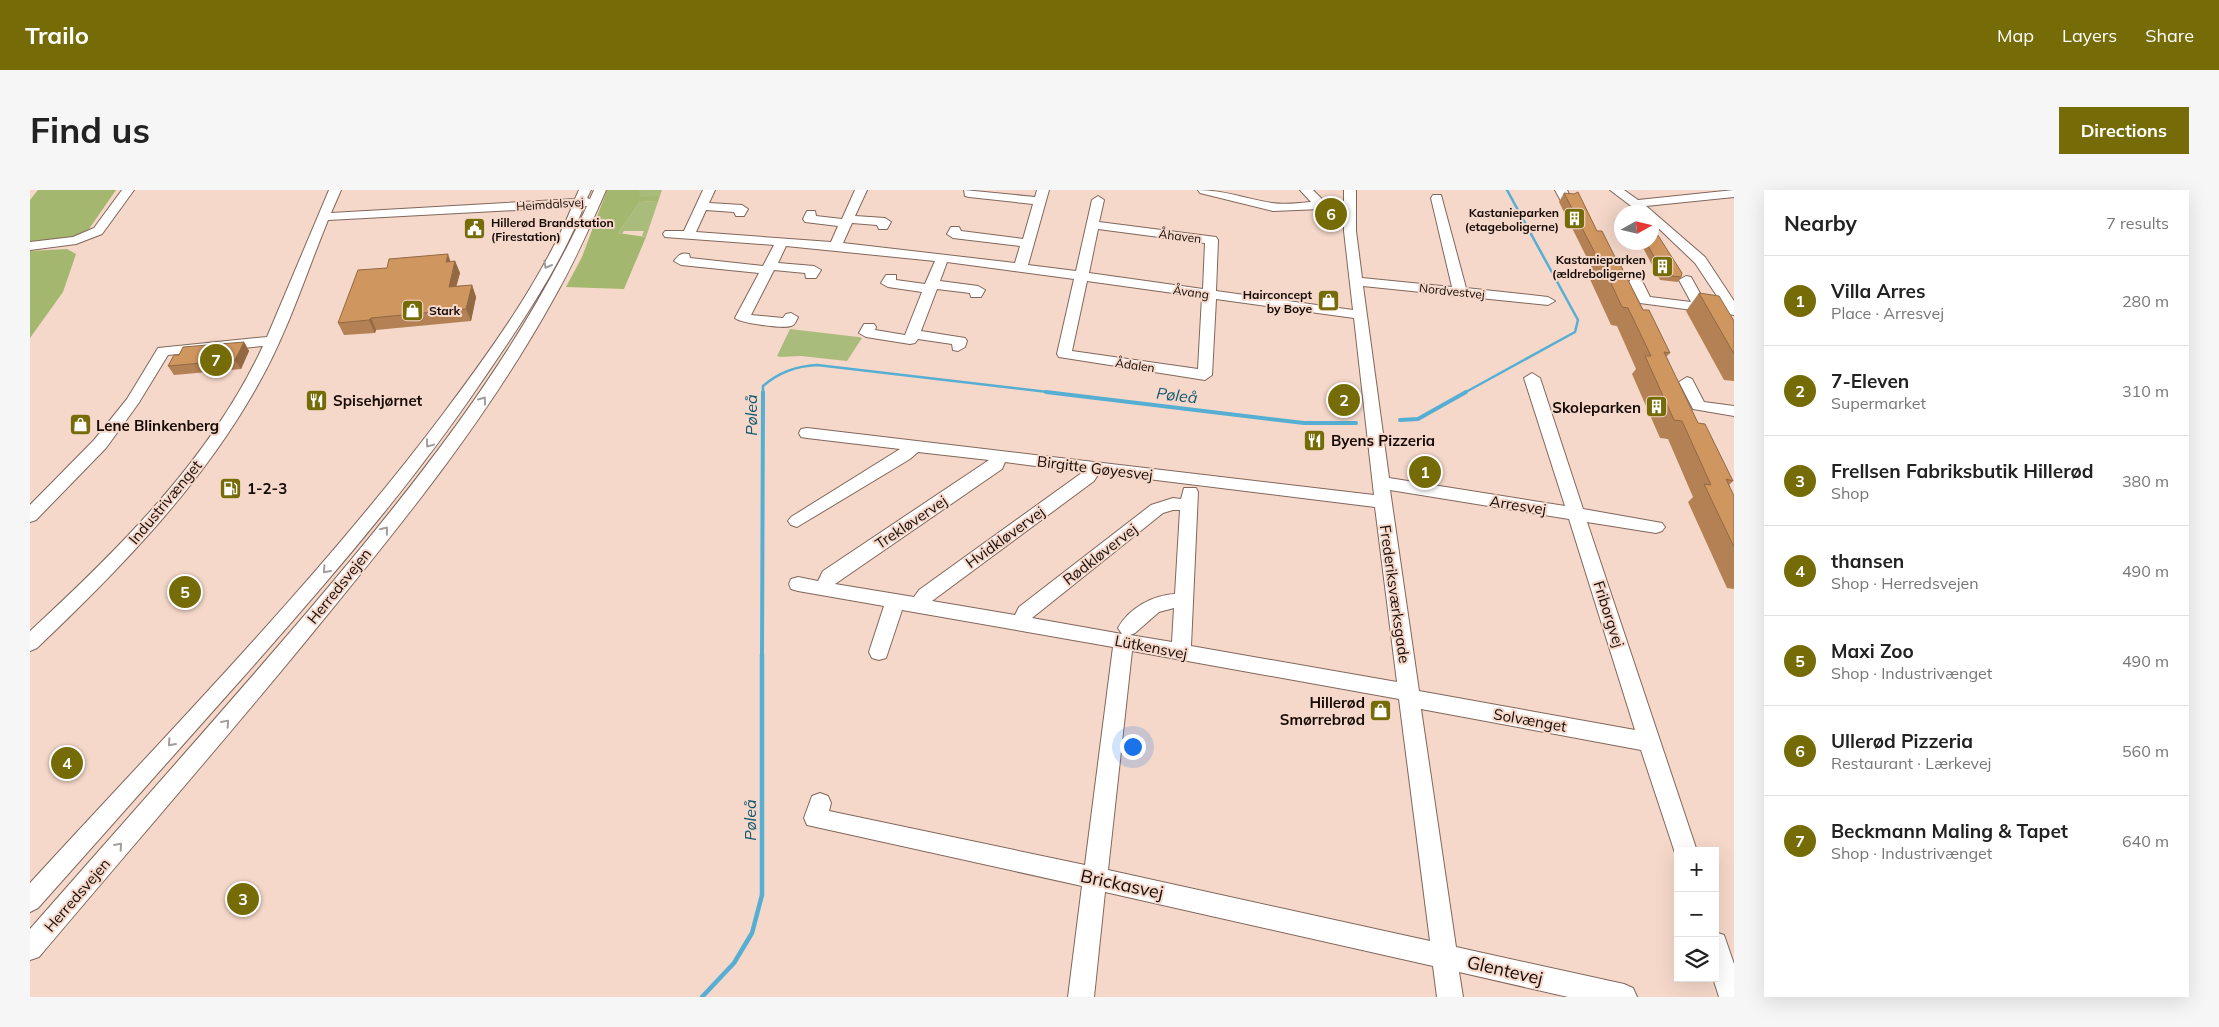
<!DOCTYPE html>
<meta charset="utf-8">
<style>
body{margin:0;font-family:Mulish,sans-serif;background:#f6f6f6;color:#222}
.controls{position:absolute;right:15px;bottom:15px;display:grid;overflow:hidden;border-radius:0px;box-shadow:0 5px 20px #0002}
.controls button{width:45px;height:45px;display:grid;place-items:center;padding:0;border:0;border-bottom:1px solid #e0e0e0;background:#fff;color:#222;font:25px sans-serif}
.compass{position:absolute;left:1584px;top:15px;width:45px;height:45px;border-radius:50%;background:#fff;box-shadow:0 5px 20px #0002;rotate:82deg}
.you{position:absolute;left:1102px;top:556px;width:18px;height:18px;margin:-12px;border:4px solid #fff;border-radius:50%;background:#1a73e8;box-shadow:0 0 0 8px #1a73e833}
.badge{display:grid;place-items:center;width:32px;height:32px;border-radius:50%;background:#756c07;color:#fff;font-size:16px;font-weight:700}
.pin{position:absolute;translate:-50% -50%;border:2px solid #fff;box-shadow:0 1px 5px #0006}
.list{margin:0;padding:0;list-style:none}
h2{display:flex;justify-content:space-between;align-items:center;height:65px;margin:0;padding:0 20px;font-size:21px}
h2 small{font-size:16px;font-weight:400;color:#767676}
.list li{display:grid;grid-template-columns:32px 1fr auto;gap:15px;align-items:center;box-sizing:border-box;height:90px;padding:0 20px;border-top:1px solid #e0e0e0}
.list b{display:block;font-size:19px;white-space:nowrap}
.list p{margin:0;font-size:16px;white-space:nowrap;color:#767676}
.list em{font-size:16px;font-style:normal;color:#767676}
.icon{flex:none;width:28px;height:28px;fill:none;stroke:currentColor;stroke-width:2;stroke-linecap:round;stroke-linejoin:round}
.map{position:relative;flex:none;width:1704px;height:807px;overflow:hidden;border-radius:0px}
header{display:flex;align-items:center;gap:30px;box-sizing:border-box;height:70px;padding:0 25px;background:#756c07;color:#fff}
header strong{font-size:24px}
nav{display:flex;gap:28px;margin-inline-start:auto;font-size:18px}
.intro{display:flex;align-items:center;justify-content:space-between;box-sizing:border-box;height:120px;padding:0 30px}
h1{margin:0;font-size:35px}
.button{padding:12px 22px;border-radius:0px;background:#756c07;color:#fff;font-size:18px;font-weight:700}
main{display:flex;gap:30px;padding:0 30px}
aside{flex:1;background:#fff;border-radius:0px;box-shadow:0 5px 20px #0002}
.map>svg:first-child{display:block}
.green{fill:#aabc7c}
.forest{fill:#a3b76e}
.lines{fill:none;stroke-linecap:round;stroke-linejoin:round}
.stream-far2{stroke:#56afd3;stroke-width:2.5}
.stream-far1{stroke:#56afd3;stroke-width:4}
.stream{stroke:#56afd3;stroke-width:4.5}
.minor-casing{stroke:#81675b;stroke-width:2}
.minor{fill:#fff;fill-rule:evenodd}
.wall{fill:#b38153}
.shaded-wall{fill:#926943}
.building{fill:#d09660;stroke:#926943}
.oneway{stroke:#a19d9b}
.labels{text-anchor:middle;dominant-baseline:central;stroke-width:4;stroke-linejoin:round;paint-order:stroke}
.far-street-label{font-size:12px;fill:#140a06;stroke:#f5d8ca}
.far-poi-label{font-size:12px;font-weight:bold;fill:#140a06;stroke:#f5d8ca;text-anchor:end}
.poi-label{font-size:15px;font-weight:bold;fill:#140a06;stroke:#f5d8ca;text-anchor:start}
.street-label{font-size:15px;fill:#140a06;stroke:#f5d8ca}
.water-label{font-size:16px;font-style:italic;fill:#0e5770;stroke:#f5d8ca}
.near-street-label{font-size:18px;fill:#140a06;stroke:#f5d8ca}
</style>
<header>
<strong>Trailo</strong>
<nav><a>Map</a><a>Layers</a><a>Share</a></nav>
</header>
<div class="intro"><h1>Find us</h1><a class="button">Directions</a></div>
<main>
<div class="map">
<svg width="1704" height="807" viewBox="0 0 1704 807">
<rect width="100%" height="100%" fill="#f5d8ca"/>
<g class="green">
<polygon points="609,0 632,0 616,47 612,46 614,41 594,41 592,44 588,43 610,12 627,11 609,7"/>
<polygon points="760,139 828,147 832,148 817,171 771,166 750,167 747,166"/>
</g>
<g class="forest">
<polygon points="8,0 86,0 59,39 43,47 0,52 0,10"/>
<polygon points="577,0 609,0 610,7 628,6 627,11 610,12 588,43 616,47 594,99 536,97 552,67"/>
<polygon points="37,59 46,64 33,102 0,148 0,61"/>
</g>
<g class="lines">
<g class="stream-far2">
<path d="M 733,203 L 733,196 C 749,182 766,176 787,175 L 1026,203"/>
<polyline points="1434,203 1545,142 1548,130 1477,0"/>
</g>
<g class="stream-far1">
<polyline points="1016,202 1274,233 1326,233"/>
<polyline points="1370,230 1388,229 1436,202"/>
<polyline points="732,467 733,202"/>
</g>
<polyline class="stream" points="672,807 704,773 722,743 732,705 732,465"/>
<defs>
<g id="minor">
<polygon points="92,0 104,0 72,44 46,54 0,60 0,52 43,47 64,38"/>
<path d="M 299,0 L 311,0 L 301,23 L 545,9 L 549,0 L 561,0 L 557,8 L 560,9 L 564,0 L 576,0 C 560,37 544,73 524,108 C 458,228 371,335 285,440 C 195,550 101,658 9,767 L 0,770 L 0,739 C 93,633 187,528 279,420 C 385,295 488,166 557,16 L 554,16 C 529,79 489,137 450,194 C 378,300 293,397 208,493 C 141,568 75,643 8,718 L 0,722 L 0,693 C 140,540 288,390 413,224 C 461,160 511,91 542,17 L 298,30 C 276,84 258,141 230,191 C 174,293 91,378 7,458 L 0,461 L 0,441 C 89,359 181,268 233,156 L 138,165 L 108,214 L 76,258 L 6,330 L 0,332 L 0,315 L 64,250 L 97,209 L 128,158 L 237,147 Z"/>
<path d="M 673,0 L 685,0 L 679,13 L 712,15 L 718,19 L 714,26 L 706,26 L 704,22 L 676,20 L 666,42 L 801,52 L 808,36 L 775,32 L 773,29 L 777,21 L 785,21 L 786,26 L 812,29 L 825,0 L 837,0 L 825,26 L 855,28 L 861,32 L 857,39 L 849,39 L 847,35 L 822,33 L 813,53 L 985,73 L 990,56 L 923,48 L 917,44 L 921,37 L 929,37 L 931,41 L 993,49 L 1003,14 L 939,7 L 935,6 L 934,0 L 1005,7 L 1007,0 L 1019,0 L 998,75 L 1046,81 L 1062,10 L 1068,6 L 1074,10 L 1069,32 L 1186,47 L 1188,50 L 1186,101 L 1323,120 L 1314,41 L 1314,22 L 1291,19 L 1243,21 L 1170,3 L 1168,0 C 1194,0 1217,9 1242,13 C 1255,15 1268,13 1281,12 L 1270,0 L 1283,0 L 1295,12 L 1314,15 L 1314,0 L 1326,0 L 1326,41 L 1332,88 L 1422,97 L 1401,8 L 1403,5 L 1411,5 L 1436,98 L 1518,107 L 1525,111 L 1518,115 L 1333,96 L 1359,288 L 1535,316 L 1494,188 L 1502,183 L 1510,188 L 1553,319 L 1632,333 L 1635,337 L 1632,341 L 1626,343 L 1557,332 L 1667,661 L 1648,661 L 1647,669 L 1611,560 L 1391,519 L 1426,757 L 1594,794 L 1603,798 L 1607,807 L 1538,807 L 1429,782 L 1433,807 L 1407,807 L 1403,776 L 1075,702 L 1064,807 L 1038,807 L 1052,696 L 777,635 L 774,628 L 782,606 L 790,603 L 798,606 L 801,613 L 799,621 L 1055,675 L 1083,457 L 872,420 L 856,468 L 849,470 L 842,468 L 839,462 L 854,416 L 768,401 L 761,399 L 759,394 L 761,389 L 768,387 L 788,391 L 793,381 L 959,270 L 888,262 L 880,269 L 767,337 L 761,335 L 758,331 L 761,327 L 870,259 L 777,248 L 771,247 L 769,243 L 771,239 L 777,238 L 1344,305 L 1324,128 L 1186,109 L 1182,185 L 1175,190 L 1029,167 L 1027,164 L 1044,89 L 917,72 L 910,91 L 948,96 L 955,100 L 951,107 L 941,107 L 940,103 L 907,99 L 891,141 L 935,148 L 937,151 L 935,157 L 928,161 L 923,160 L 922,154 L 888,149 L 885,153 L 880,154 L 836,147 L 829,143 L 834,134 L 844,134 L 846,137 L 845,140 L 875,145 L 892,102 L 858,97 L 851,93 L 856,85 L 866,85 L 866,90 L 895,94 L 905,71 L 756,56 L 748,73 L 784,76 L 791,80 L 786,88 L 776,88 L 775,83 L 744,80 L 721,125 L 753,128 L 756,124 L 761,123 L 768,127 C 766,131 765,135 761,136 C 754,139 709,133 705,128 L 729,83 L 651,75 L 644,71 C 649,65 651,62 659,64 L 660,68 L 733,76 L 744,55 L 635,47 L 633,44 L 635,41 L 654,41 ZM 1068,39 L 1175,53 L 1173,99 L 1059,83 ZM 1057,91 L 1172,107 L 1168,179 L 1042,161 ZM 975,272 L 1053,282 L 889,400 L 884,407 L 805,394 L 972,279 ZM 1069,283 L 1345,317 L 1367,492 L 1161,456 L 1168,302 L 1166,298 L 1154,298 L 1151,309 L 1143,308 L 1121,315 L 989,417 L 985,425 L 902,411 L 1064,291 ZM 1360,300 L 1539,329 L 1605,540 L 1389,501 ZM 1143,320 L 1150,320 L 1145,404 C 1123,405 1099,418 1088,438 L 1092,444 L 1002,428 L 1133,323 ZM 1144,418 L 1142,452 L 1100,445 L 1105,443 L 1129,422 ZM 1102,461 L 1369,509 L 1400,751 L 1078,680 Z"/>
<polygon points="1525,0 1537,0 1541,8 1539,11 1531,11"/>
<polygon points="1580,0 1594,0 1608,10 1704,0 1704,7 1616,16 1675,67 1704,111 1704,125 1699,124 1665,73 1622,32 1622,22 1609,22"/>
<polygon points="1656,86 1661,87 1676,114 1690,116 1692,119 1690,122 1685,123 1610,113 1599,92 1601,89 1611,89 1620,107 1661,112 1649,90"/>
<polygon points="1657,187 1662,189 1674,212 1704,216 1704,226 1663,219 1649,192"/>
<polygon points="1685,742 1694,745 1704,774 1704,807 1689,807 1683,788 1685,788"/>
</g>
</defs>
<use href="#minor" class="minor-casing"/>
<use href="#minor" class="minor"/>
</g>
<g class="wall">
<polygon points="1534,3 1567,41 1586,69 1613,120 1640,163 1636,167 1668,233 1703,291 1699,295 1704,306 1704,399 1697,398 1658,312 1663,307 1638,249 1630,248 1602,184 1606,179 1587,136 1581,135 1558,85 1562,78 1529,12"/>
<polygon points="1610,52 1622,52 1651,87 1648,92 1630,90"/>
<polygon points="425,71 430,83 426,96 442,95 446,107 441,131 346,140 345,143 314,145 308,133 420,72"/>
<polygon points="1669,103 1704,131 1704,191 1694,190 1656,121"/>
<polygon points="214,152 219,161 211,179 144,185 138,176 149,165"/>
<polygon points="1387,272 1405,284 1401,291 1385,288 1383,278"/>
</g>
<g class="shaded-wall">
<polygon points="418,64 422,76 416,72"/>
<polygon points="425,71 430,83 423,109 419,97"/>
<polygon points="442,95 446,107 441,131 436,119"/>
<polygon points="341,128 346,140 345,143 339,130"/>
<polygon points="214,152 219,161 211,179 205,170"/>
</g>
<g class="building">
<polygon points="1548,2 1567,41 1572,41 1586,69 1569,67 1568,69 1534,3 1544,4"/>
<polygon points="1622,36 1652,83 1651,87 1634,85 1616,52 1622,52"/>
<polygon points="418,64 416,72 425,71 419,97 442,95 436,119 341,128 339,130 308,133 328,80 357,78 359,69"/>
<polygon points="1569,67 1588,70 1613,120 1619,120 1640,163 1634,162 1668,233 1675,234 1703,291 1696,289 1704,306 1704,357 1674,294 1681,295 1652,231 1644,230 1615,166 1621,166 1598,118 1592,117"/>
<polygon points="1669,103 1689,106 1704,131 1704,164"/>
<polygon points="214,152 205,170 138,176 144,165 149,165 153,157"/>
<polygon points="1387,272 1403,274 1405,284 1389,282"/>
</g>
<defs><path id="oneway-chevron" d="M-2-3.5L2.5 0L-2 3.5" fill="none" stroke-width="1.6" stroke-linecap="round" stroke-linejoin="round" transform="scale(1.25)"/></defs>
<g class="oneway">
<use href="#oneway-chevron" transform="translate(517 75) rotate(120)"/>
<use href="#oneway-chevron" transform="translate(453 210) rotate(-54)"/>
<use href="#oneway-chevron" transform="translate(399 254) rotate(127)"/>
<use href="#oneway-chevron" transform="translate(355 340) rotate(-52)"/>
<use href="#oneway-chevron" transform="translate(296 380) rotate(132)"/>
<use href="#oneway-chevron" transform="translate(196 533) rotate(-49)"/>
<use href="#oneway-chevron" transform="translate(141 553) rotate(132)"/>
<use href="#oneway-chevron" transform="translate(89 656) rotate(-49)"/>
</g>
<defs>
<symbol id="building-square" viewBox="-11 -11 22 22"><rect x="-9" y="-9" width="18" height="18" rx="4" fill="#756c07" stroke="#f5d8ca"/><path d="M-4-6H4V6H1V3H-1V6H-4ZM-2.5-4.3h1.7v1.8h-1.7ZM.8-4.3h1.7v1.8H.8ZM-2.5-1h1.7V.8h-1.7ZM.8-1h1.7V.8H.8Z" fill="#fff"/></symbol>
<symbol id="civic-square" viewBox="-11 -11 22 22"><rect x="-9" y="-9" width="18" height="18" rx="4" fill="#756c07" stroke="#f5d8ca"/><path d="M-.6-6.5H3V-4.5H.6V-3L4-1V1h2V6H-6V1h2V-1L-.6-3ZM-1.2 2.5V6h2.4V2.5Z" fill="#fff"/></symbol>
<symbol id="shop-square" viewBox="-11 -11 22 22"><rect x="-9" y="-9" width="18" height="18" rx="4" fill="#756c07" stroke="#f5d8ca"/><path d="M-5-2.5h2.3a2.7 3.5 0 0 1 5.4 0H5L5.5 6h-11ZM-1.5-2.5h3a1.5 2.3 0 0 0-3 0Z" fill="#fff"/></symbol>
<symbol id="restaurant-square" viewBox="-11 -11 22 22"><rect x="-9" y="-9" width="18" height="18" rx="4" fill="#756c07" stroke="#f5d8ca"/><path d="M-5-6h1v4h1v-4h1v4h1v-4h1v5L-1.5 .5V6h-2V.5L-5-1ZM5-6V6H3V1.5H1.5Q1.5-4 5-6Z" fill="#fff"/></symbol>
<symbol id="fuel-square" viewBox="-11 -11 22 22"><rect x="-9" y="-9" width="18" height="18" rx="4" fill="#756c07" stroke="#f5d8ca"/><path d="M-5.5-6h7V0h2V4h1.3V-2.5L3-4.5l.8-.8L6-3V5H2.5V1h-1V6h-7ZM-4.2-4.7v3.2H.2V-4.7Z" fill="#fff"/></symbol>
</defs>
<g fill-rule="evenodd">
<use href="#building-square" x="1532" y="16" width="25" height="25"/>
<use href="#civic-square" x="432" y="26" width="25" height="25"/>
<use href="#building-square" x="1620" y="64" width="25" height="25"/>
<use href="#shop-square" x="1286" y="98" width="25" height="25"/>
<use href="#shop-square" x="370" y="108" width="25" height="25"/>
<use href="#restaurant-square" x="274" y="198" width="25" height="25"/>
<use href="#building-square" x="1614" y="204" width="25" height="25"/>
<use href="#shop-square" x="38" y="222" width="25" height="25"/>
<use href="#restaurant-square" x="1272" y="238" width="25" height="25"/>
<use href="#fuel-square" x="188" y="286" width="25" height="25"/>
<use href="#shop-square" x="1338" y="508" width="25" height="25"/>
</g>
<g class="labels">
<g class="far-street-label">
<text transform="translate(520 14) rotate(-4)">Heimdalsvej</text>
<text transform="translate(1150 46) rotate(7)">Åhaven</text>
<text transform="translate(1422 101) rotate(6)">Nordvestvej</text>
<text transform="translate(1161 102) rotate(8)">Åvang</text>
<text transform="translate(1105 175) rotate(8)">Ådalen</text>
</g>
<g class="far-poi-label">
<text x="1529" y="22">Kastanieparken<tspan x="1529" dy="14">(etageboligerne)</tspan></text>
<text x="461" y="32" text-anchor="start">Hillerød Brandstation<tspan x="461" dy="14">(Firestation)</tspan></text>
<text x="1616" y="69">Kastanieparken<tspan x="1616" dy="14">(ældreboligerne)</tspan></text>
<text x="1282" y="104">Hairconcept<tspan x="1282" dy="14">by Boye</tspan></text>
<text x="399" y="120" text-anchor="start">Stark</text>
</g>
<g class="poi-label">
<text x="303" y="210">Spisehjørnet</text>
<text x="1611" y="217" text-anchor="end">Skoleparken</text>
<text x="66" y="235">Lene Blinkenberg</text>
<text x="1301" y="250">Byens Pizzeria</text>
<text x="217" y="298">1-2-3</text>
<text x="1335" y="512" text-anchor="end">Hillerød<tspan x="1335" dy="17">Smørrebrød</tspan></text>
</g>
<g class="street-label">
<text transform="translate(1065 278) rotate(7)">Birgitte Gøyesvej</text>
<text transform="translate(135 312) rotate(-50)">Industrivænget</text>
<text transform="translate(1488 315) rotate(9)">Arresvej</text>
<text transform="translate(881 332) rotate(-34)">Trekløvervej</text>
<text transform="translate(975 347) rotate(-36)">Hvidkløvervej</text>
<text transform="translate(1070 364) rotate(-38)">Rødkløvervej</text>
<text transform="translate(309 396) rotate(-51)">Herredsvejen</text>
<text transform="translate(1365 404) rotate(82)">Frederiksværksgade</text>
<text transform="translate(1579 424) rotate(72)">Friborgvej</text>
<text transform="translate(1121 457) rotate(11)">Lütkensvej</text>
<text transform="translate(1500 530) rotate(10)">Solvænget</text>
<text transform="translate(47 705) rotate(-49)">Herredsvejen</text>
</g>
<g class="water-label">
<text transform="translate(1147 205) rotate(7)">Pøleå</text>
<text transform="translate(721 225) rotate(-90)">Pøleå</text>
<text transform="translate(720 630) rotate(-90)">Pøleå</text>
</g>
<g class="near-street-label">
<text transform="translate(1092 694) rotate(12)">Brickasvej</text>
<text transform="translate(1475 780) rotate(13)">Glentevej</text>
</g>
</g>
</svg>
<div class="controls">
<button>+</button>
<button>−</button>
<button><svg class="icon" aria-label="layers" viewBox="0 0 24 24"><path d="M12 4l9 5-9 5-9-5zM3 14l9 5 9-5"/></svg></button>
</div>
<svg class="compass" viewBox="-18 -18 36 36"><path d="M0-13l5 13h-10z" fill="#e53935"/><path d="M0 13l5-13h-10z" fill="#767676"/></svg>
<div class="you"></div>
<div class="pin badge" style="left:1395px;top:282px">1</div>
<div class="pin badge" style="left:1314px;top:210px">2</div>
<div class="pin badge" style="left:213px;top:709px">3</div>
<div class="pin badge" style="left:37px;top:573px">4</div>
<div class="pin badge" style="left:155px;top:402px">5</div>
<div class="pin badge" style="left:1301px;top:24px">6</div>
<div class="pin badge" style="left:186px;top:170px">7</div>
</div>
<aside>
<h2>Nearby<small>7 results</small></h2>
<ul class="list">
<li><span class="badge">1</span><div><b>Villa Arres</b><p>Place · Arresvej</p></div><em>280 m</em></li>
<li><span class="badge">2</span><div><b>7-Eleven</b><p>Supermarket</p></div><em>310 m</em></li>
<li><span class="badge">3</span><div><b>Frellsen Fabriksbutik Hillerød</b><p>Shop</p></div><em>380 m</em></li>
<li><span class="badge">4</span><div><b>thansen</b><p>Shop · Herredsvejen</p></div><em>490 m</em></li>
<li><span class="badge">5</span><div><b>Maxi Zoo</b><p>Shop · Industrivænget</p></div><em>490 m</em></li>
<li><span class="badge">6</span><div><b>Ullerød Pizzeria</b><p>Restaurant · Lærkevej</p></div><em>560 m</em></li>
<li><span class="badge">7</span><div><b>Beckmann Maling &amp; Tapet</b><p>Shop · Industrivænget</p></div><em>640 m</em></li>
</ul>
</aside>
</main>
